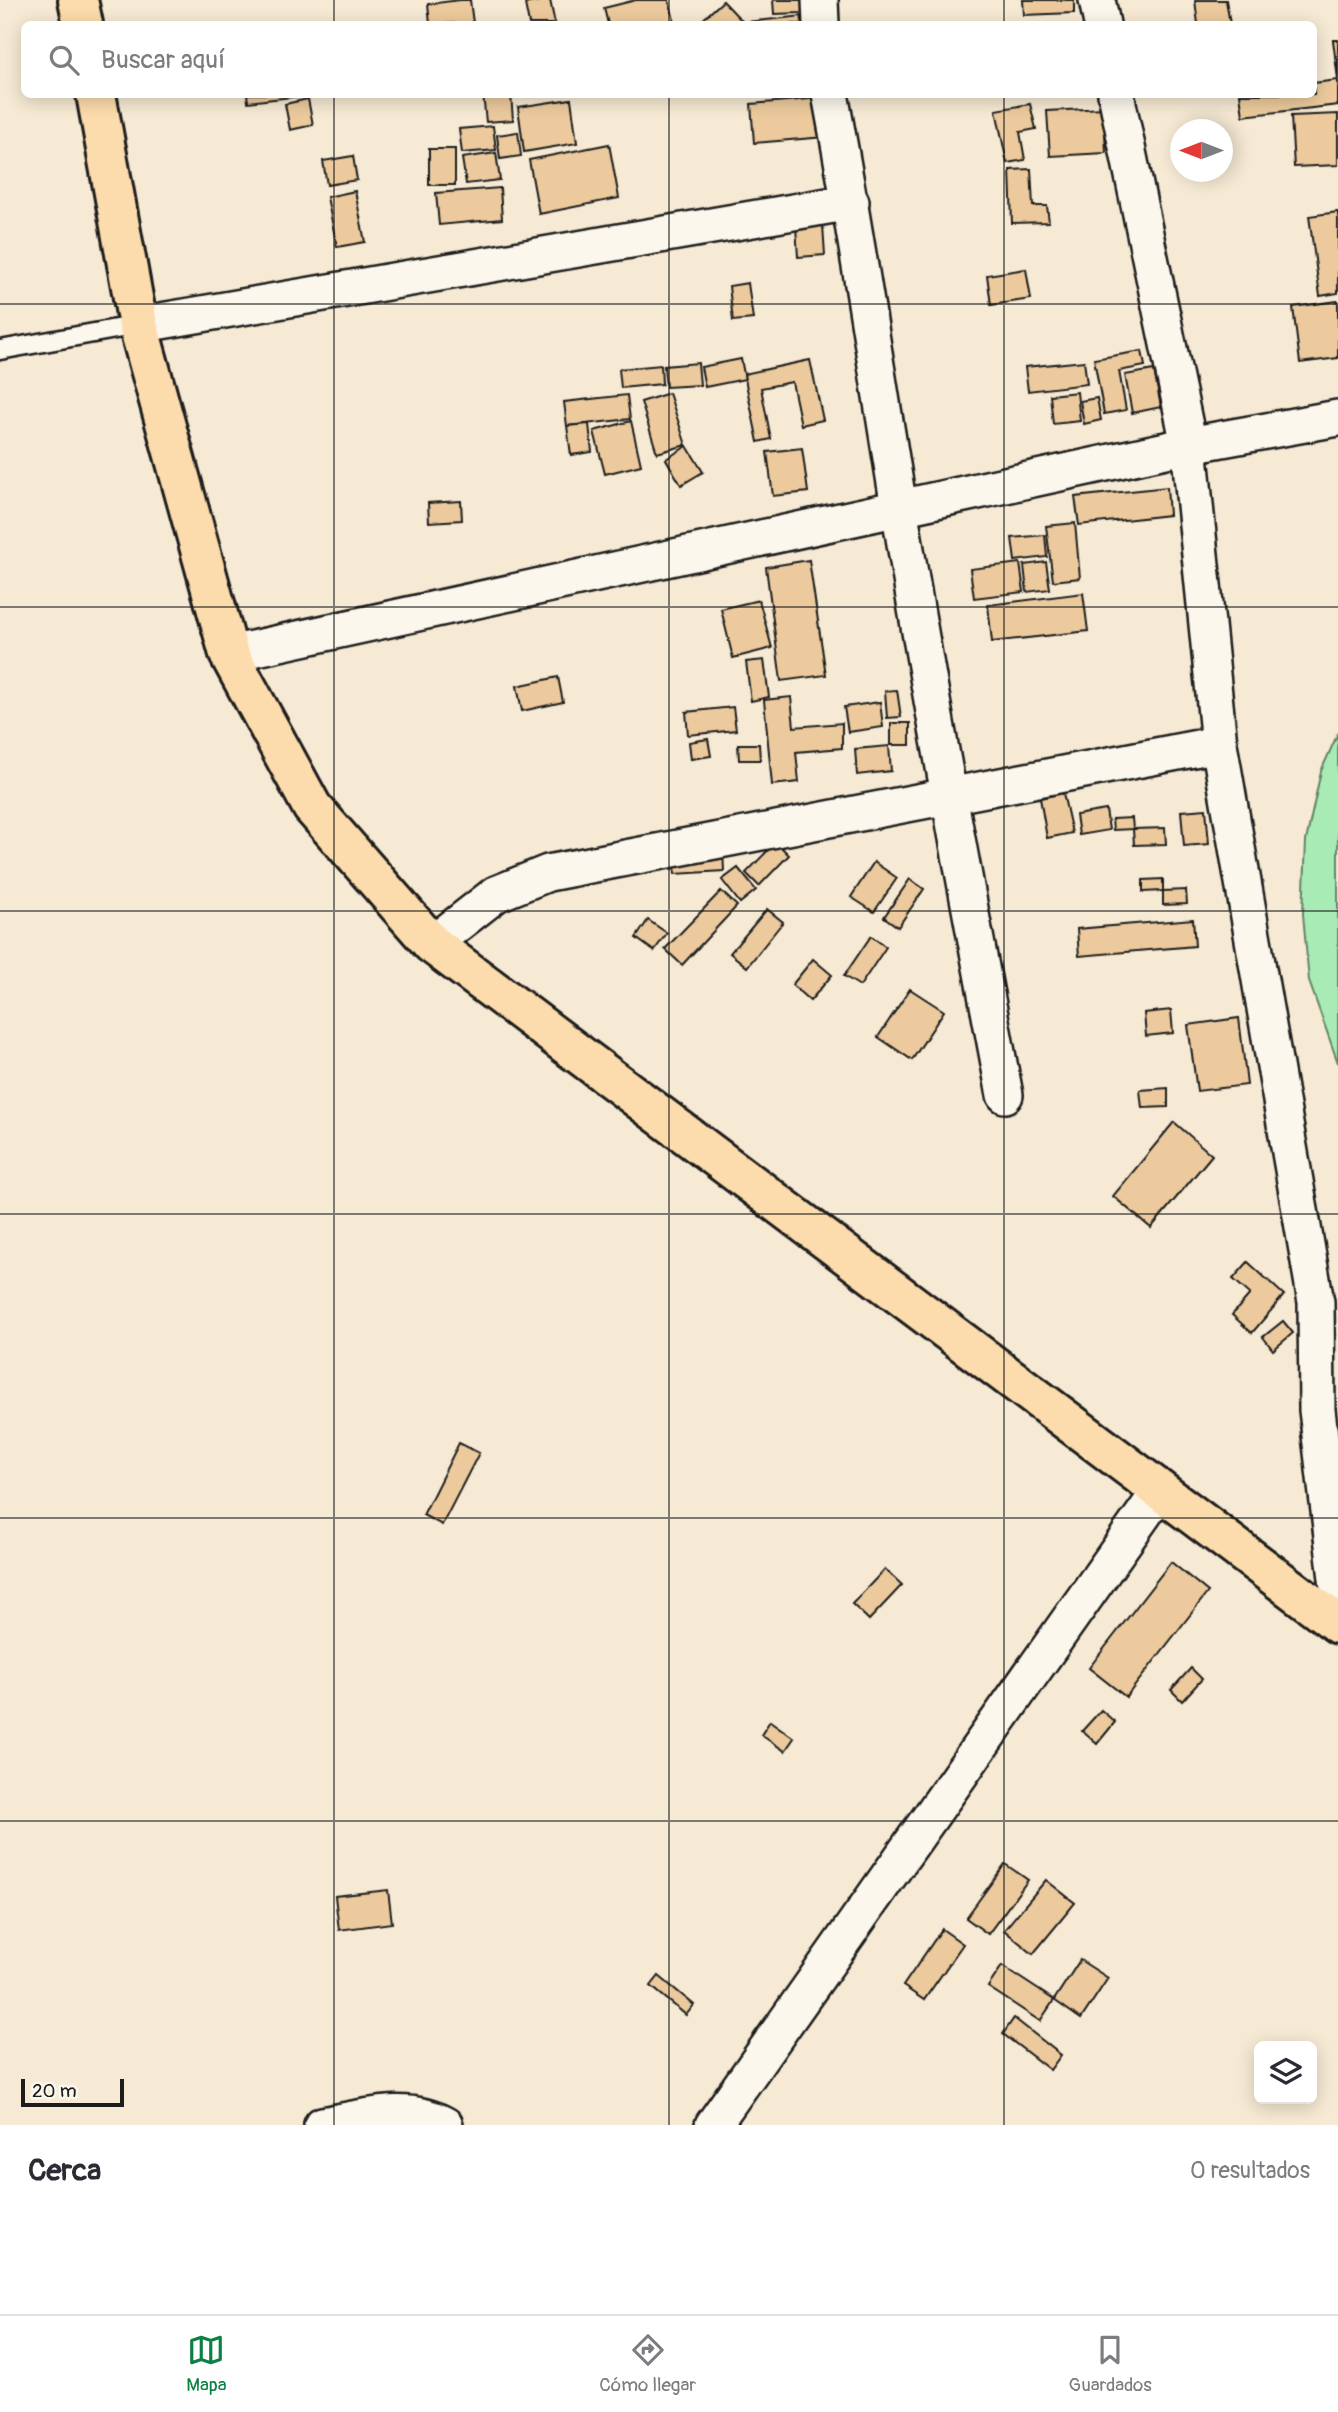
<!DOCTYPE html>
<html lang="es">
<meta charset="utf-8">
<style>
body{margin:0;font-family:Pangolin,sans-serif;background:#f7f7f7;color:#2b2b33}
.controls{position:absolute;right:21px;bottom:21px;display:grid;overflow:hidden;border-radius:10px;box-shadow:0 4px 18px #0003}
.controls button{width:63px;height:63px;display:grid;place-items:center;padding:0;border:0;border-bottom:2px solid #e1e1e2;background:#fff;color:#2b2b33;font:35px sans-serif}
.compass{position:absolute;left:1170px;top:119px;width:63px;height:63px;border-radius:50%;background:#fff;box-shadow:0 4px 18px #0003;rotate:270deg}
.scale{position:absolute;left:21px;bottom:18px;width:103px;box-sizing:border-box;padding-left:7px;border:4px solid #1c1c1c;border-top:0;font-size:19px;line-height:24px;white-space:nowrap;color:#1c1c1c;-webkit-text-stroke:5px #fbf7ec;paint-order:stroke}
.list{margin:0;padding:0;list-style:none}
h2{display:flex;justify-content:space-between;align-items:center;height:91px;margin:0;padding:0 28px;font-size:30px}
h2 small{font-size:23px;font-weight:400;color:#7c7c81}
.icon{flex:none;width:38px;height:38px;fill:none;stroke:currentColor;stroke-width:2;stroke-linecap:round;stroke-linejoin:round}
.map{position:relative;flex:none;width:1338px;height:2125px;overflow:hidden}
.search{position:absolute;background:#fff;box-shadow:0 4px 18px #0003;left:21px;right:21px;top:21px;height:77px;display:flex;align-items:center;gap:18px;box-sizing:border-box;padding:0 24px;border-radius:10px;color:#7c7c81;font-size:26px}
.sheet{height:189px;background:#fff}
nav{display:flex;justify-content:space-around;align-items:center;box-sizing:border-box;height:98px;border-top:2px solid #e1e1e2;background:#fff;font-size:19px;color:#7c7c81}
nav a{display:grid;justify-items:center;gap:4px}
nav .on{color:#0b8043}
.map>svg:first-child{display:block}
.green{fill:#a9ebb4;stroke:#628468;stroke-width:2}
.building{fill:#ecca9d;stroke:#1c1c1c;stroke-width:2}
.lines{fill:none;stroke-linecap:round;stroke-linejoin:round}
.service-casing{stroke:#1c1c1c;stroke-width:23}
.minor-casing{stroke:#1c1c1c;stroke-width:40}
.trunk-casing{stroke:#1c1c1c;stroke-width:44}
.service{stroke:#fbf7ec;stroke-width:18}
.minor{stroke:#fbf7ec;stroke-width:35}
.trunk{stroke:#fcdcac;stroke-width:38}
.grid{fill:none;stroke:#1c1c1c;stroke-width:2;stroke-opacity:0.55}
</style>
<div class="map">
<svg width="1338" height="2125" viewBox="0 0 1338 2125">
<rect width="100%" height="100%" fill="#f6ead4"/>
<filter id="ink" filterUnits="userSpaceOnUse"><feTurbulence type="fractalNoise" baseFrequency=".0143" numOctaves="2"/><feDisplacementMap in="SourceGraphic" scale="14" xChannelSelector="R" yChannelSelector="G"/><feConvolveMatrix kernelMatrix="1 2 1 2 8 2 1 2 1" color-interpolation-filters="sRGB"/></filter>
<g filter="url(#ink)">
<polygon class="green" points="1338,733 1338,1063 1309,981 1303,914 1306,841 1321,771"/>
<g class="building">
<polygon points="460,0 470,0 473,23 430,24 428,4"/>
<polygon points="544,0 550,0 555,24 529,24 525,4"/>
<polygon points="636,0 669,0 675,24 608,24 604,8"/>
<polygon points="773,0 802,0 802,13 774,14"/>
<polygon points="1023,0 1074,0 1074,13 1024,15"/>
<polygon points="1195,0 1226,0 1230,24 1198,24"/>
<polygon points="723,1 745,24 698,24"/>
<polygon points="803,16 804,24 747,24 747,22"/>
<polygon points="1333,40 1338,40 1338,105 1243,116 1240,94 1314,94 1314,83 1338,80"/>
<polygon points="247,94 309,94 309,95 248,102"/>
<polygon points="483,94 511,94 513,120 486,122"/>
<polygon points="822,98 825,137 754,143 751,104"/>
<polygon points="308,99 313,125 290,130 285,104"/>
<polygon points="571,99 577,143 524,152 518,107"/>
<polygon points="1030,104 1036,129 1020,132 1025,160 1007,163 996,110"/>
<polygon points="1104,108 1106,153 1050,156 1047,111"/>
<polygon points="1338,114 1338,165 1294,167 1291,116"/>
<polygon points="493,126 496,150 462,153 459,129"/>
<polygon points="518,132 521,156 500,159 497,135"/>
<polygon points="609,144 619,198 539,214 529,160"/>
<rect x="429" y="149" width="26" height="36"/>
<polygon points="496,153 500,180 466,184 462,158"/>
<polygon points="353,156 357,180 327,185 323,161"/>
<polygon points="1031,169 1033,206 1047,206 1049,222 1012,223 1010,170"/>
<polygon points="500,188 502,219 439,225 436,193"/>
<polygon points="355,191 365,242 337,247 327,197"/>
<polygon points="1338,212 1338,293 1320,296 1309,216"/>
<polygon points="823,225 825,255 798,257 796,227"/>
<polygon points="1026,269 1031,299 991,305 987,275"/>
<polygon points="748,283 753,319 733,321 729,286"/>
<polygon points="1338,301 1338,358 1300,363 1293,307"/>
<polygon points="1142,351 1145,366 1119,371 1126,410 1104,414 1094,359"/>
<polygon points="741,359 745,379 705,387 701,367"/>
<polygon points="810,360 823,420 801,425 792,382 761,388 771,439 758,442 744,374"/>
<polygon points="1084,361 1087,384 1028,391 1025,367"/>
<polygon points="698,363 700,385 666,387 664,366"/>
<polygon points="661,365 662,384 621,388 619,369"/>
<polygon points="1154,370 1161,407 1132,413 1125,375"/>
<polygon points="1077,392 1080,421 1053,424 1050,395"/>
<polygon points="669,393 686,445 657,453 641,402"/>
<polygon points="627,395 630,419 567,426 564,402"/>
<polygon points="1097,398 1101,420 1084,424 1080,401"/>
<polygon points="631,421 641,465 605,474 594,431"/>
<polygon points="589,424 592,452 571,455 567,426"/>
<polygon points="687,446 703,472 681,485 666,459"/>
<polygon points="802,448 808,492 773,496 767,452"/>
<polygon points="1167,487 1169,515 1079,525 1075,497"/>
<polygon points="461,501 462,520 429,522 428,503"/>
<polygon points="1075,523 1080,578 1053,581 1046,526"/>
<polygon points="1045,535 1047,557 1015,561 1012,538"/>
<polygon points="809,560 826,675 781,681 766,567"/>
<polygon points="1046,562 1050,589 1027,592 1024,565"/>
<polygon points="1020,563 1024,592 974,598 970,569"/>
<polygon points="1083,593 1088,631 992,642 988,605"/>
<polygon points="759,600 772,648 733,658 721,609"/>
<polygon points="764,660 769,697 751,701 746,662"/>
<polygon points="558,677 563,702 522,711 517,686"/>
<polygon points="897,690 901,717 887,718 885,691"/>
<polygon points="791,697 794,727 842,723 842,748 796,752 799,782 772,785 764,700"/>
<polygon points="880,702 883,727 848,732 844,707"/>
<polygon points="733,707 736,730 688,735 686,712"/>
<rect x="891" y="723" width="19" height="22"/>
<polygon points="708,739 711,756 691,759 689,742"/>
<polygon points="738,744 759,744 760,760 739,760"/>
<polygon points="889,746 891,771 857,775 855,749"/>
<polygon points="1063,793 1072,833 1047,838 1040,798"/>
<polygon points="1206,809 1209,844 1184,846 1181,811"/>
<polygon points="1106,810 1109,830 1079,835 1076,815"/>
<polygon points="1132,818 1133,829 1113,830 1112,819"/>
<polygon points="1165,828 1166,844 1134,845 1133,829"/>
<polygon points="776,842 789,855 759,886 746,873"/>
<polygon points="723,848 724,871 675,874 673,852"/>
<polygon points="874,862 897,878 874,912 851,897"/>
<polygon points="738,868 756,890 740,903 722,880"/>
<polygon points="910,879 924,889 898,927 884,917"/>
<polygon points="1163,879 1163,891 1143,892 1143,880"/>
<polygon points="1186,890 1187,904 1163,905 1163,891"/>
<polygon points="721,891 737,906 682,965 665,949"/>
<polygon points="767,909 783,922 747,967 730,953"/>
<polygon points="1193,919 1195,946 1079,956 1077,929"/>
<polygon points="648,920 667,933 654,951 636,938"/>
<polygon points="871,936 886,947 860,986 844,976"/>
<polygon points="813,959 832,975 810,1001 792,985"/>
<polygon points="910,989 944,1011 912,1060 878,1037"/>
<polygon points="1171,1010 1173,1033 1146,1036 1144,1013"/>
<polygon points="1239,1018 1247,1085 1197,1091 1188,1025"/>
<polygon points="1168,1088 1168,1107 1142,1108 1140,1090"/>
<polygon points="1174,1122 1212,1155 1151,1228 1113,1196"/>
<polygon points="1248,1262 1284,1295 1252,1333 1232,1315 1250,1294 1233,1279"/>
<polygon points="1283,1321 1293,1333 1273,1350 1263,1337"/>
<polygon points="459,1443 479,1453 442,1525 423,1515"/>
<polygon points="1171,1562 1208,1592 1126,1697 1089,1668"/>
<polygon points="885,1569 902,1585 869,1620 852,1604"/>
<polygon points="1191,1668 1202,1679 1182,1701 1171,1690"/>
<polygon points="1101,1710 1115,1722 1097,1744 1082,1731"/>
<polygon points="770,1721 794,1738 785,1751 761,1735"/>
<polygon points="1005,1864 1028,1880 988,1934 966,1918"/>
<polygon points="1046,1880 1075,1903 1033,1954 1004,1930"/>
<polygon points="388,1890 392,1923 339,1930 335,1896"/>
<polygon points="942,1929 963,1944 924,2000 903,1986"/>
<polygon points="1080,1960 1108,1978 1081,2019 1054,2000"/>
<polygon points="1002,1966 1054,2000 1040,2021 988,1987"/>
<polygon points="659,1976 694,2005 686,2015 651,1986"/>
<polygon points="1014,2018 1061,2055 1050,2070 1003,2034"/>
</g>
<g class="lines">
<defs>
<polyline id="service" points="0,350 138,325"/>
<g id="minor">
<polyline points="820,0 821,24"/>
<polyline points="1097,0 1102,24"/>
<path d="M 830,94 C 856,231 876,369 899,507 C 931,703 968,899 1005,1095"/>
<polyline points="1116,94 1189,445 1219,744 1316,1302 1317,1410 1338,1587"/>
<polyline points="138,325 851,202"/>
<polyline points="229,654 1189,445 1338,418"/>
<polyline points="432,944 496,894 548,873 1219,744"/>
<path d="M 322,2125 C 363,2118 407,2103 445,2125"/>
<polyline points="713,2125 1160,1491"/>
</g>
<g id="trunk">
<polyline points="78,0 83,24"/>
<polyline points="96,94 138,325 229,654 312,807 432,944 1338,1624"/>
</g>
</defs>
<use href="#service" class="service-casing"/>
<use href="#minor" class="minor-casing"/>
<use href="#trunk" class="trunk-casing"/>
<use href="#service" class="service"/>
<use href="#minor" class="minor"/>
<use href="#trunk" class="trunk"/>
</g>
</g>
<path class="grid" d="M 334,0 L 334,24M 669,0 L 669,24M 1004,0 L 1004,24M 334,94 L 334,2125M 669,94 L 669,2125M 1004,94 L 1004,2125M 0,304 L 1338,304M 0,607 L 1338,607M 0,911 L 1338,911M 0,1214 L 1338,1214M 0,1518 L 1338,1518M 0,1821 L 1338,1821"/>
</svg>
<div class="controls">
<button><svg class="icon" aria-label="layers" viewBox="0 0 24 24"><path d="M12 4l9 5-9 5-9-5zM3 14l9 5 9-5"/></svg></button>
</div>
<svg class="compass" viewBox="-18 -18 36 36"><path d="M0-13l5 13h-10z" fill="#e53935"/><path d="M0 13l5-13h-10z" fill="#7c7c81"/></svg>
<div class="scale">20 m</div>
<div class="search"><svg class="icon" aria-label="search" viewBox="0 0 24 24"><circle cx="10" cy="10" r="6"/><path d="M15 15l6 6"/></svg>Buscar aquí</div>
</div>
<section class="sheet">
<h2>Cerca<small>0 resultados</small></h2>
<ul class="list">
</ul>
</section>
<nav>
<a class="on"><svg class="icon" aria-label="map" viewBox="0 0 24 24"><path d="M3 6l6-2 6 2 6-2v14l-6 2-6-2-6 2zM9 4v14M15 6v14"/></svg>Mapa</a>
<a><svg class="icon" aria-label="directions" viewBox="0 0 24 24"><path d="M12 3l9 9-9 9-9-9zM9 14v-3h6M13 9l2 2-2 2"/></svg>Cómo llegar</a>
<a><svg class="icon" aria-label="saved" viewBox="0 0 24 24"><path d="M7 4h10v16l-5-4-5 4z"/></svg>Guardados</a>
</nav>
